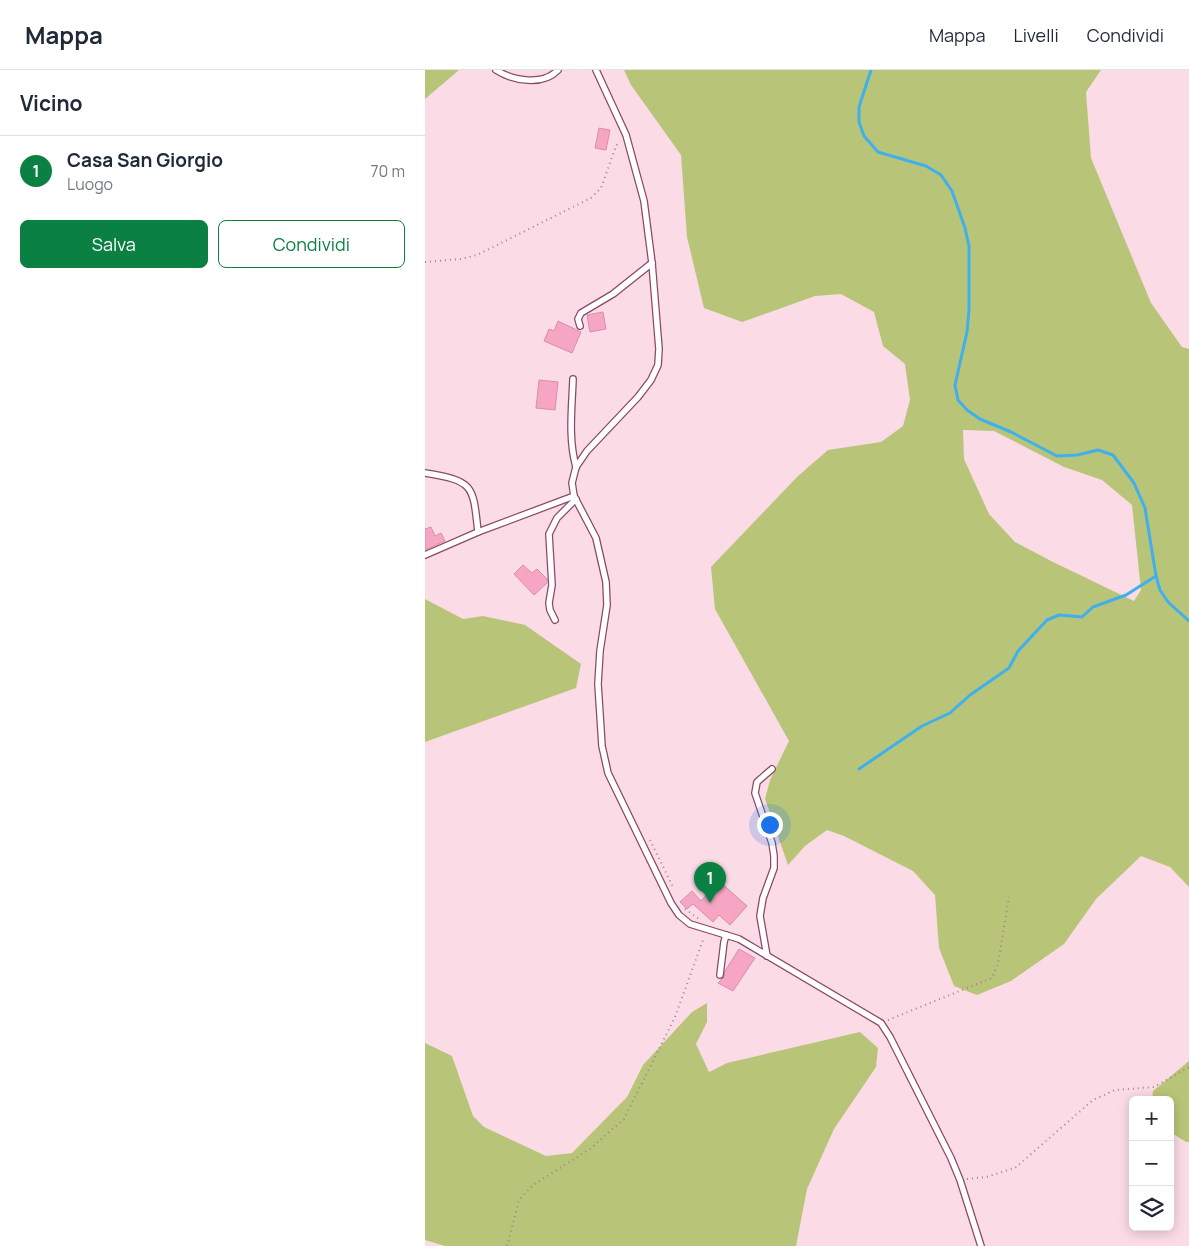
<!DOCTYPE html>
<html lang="it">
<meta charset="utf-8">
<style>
body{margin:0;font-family:Manrope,sans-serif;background:#f6f6f7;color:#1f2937}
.controls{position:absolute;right:15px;bottom:15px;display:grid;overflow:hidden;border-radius:8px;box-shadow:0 2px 12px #0003}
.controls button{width:45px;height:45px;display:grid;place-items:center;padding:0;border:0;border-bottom:1px solid #e0e1e3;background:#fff;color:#1f2937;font:25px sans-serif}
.you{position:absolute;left:344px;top:754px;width:18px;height:18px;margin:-12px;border:4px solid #fff;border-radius:50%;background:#1a73e8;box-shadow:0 0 0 8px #1a73e833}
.badge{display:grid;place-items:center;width:32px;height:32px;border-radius:50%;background:#0b8043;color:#fff;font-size:16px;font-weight:700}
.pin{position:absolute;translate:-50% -41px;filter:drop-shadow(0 1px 2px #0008)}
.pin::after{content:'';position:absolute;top:26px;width:18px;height:15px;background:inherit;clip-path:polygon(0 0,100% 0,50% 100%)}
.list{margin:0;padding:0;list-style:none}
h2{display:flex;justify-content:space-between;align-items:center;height:65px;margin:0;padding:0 20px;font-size:21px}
h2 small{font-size:16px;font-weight:400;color:#747a83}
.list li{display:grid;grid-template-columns:32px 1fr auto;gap:15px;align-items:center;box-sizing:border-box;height:70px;padding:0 20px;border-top:1px solid #e0e1e3}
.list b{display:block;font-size:19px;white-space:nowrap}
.list p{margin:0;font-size:16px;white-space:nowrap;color:#747a83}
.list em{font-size:16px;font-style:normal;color:#747a83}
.actions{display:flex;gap:10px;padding:15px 20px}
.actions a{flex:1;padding:11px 0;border:1px solid #0b8043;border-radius:8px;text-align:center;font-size:18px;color:#0b8043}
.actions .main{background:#0b8043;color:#fff}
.icon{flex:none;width:28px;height:28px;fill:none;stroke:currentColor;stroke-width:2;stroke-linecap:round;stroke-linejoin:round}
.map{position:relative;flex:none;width:764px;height:1176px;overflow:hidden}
header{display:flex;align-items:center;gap:30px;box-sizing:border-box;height:70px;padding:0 25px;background:#fff;border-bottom:1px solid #e0e1e3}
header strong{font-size:24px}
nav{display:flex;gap:28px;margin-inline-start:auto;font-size:18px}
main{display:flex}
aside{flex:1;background:#fff}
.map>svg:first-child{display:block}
.green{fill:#b8c578;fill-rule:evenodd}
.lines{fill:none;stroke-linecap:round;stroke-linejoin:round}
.stream{stroke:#40b0ec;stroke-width:3}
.building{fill:#f6a6c2;stroke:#d88fa9}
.service-casing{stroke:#8a4962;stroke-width:8}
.path{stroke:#9f828c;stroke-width:2;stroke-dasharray:1 4;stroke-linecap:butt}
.service{stroke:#fff;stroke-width:5.5}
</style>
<header>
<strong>Mappa</strong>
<nav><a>Mappa</a><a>Livelli</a><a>Condividi</a></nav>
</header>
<main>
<aside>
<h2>Vicino<small></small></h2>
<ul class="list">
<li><span class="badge">1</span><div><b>Casa San Giorgio</b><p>Luogo</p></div><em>70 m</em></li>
</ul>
<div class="actions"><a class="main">Salva</a><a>Condividi</a></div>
</aside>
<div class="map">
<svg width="764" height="1176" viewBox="0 0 764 1176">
<rect width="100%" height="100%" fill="#fbdbe5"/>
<g class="green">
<polygon points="0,0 34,0 0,29"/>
<path d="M 199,0 L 676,0 L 661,22 L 666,88 L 726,233 L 757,277 L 764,279 L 764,817 L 745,797 L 716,786 L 671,829 L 639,874 L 586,911 L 552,925 L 529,916 L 514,878 L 510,825 L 488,801 L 419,766 L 402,760 L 380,776 L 363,795 L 340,729 L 345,710 L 364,671 L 290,539 L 286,497 L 372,407 L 403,380 L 456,372 L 478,356 L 485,330 L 480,294 L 458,276 L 449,242 L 416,224 L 390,226 L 317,252 L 279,238 L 262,167 L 256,85 L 206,15 ZM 538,360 L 569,361 L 639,397 L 677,410 L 707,435 L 716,520 L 709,531 L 628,492 L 590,472 L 564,444 L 539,389 Z"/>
<polygon points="0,529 38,549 58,546 100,555 156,594 151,618 0,672"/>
<polygon points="282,933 282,952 271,974 284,1002 302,993 435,962 453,978 451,997 409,1059 382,1119 371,1176 20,1176 0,1170 0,973 27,986 48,1046 59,1057 121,1086 147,1083 202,1027 218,995 267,942"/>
<polygon points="764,991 764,1072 761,1072 745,1062 745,1030 727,1030 728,1021"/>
</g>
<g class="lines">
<g class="stream">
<polyline points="446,0 434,37 434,52 439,66 453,82 501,96 516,105 527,121 540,158 544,176 544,240 542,262 530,315 533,330 542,340 555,349 586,362 632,386 652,385 673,380 688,385 709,413 720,438 731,506 735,520 743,532 764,551"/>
<polyline points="434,699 497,656 525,643 545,625 584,598 593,581 622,550 634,545 657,547 668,537 701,525 731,506"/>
</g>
</g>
<g class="building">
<polygon points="174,58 185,60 181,80 170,78"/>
<polygon points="178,242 181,259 165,262 162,245"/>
<polygon points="133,251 156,262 147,283 119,271 124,259 129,261"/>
<polygon points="114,310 133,312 130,340 111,338"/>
<polygon points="6,457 10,466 16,463 20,471 0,480 0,459"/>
<polygon points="98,495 107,503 112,499 122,509 122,513 109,525 89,504"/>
<polygon points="294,811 322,836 305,855 294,845 288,852 268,834 262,839 255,832 267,821 276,831"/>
<polygon points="314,879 330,888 308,921 293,913 299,907 300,901"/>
</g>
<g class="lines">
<defs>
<g id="service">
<path d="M 71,0 C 88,11 118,16 133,0"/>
<polyline points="171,0 201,65 219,131 227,193 234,279 233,295 226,310 213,327 162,381 151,397 147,413 149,426 171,468 181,512 182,535 175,581 173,614 177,676 183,703 246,833 254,845 265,854 314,869 456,953 465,967 526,1088 535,1110 556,1176"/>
<polyline points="155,256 153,249 156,243 188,224 227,193"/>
<path d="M 148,309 C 147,338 143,368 151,397"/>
<path d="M 0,403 C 49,411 48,415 53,462"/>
<polyline points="0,485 53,462 149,426"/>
<polyline points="130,550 125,540 124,533 127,515 124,464 132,448 151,429"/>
<polyline points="342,886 335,846 338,828 349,798 349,786 347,773 330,723 332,712 347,699"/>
<polyline points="295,905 299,872 301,865"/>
</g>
</defs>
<use href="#service" class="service-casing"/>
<g class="path">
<polyline points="0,192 36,189 52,185 166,128 176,118 191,76 195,71"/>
<polyline points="225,770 248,817"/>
<polyline points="260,839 274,849"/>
<polyline points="463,950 567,908 573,894 584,827"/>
<polyline points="542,1109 561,1107 590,1098 668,1030 690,1020 729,1017 764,997"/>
<polyline points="82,1176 94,1130 108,1115 165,1079 199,1049 250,947 279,867"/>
</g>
<use href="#service" class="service"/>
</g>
</svg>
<div class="controls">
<button>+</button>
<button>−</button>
<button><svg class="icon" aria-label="layers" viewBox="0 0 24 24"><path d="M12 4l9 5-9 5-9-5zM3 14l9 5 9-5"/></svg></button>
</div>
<div class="you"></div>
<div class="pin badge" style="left:285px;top:833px">1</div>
</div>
</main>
